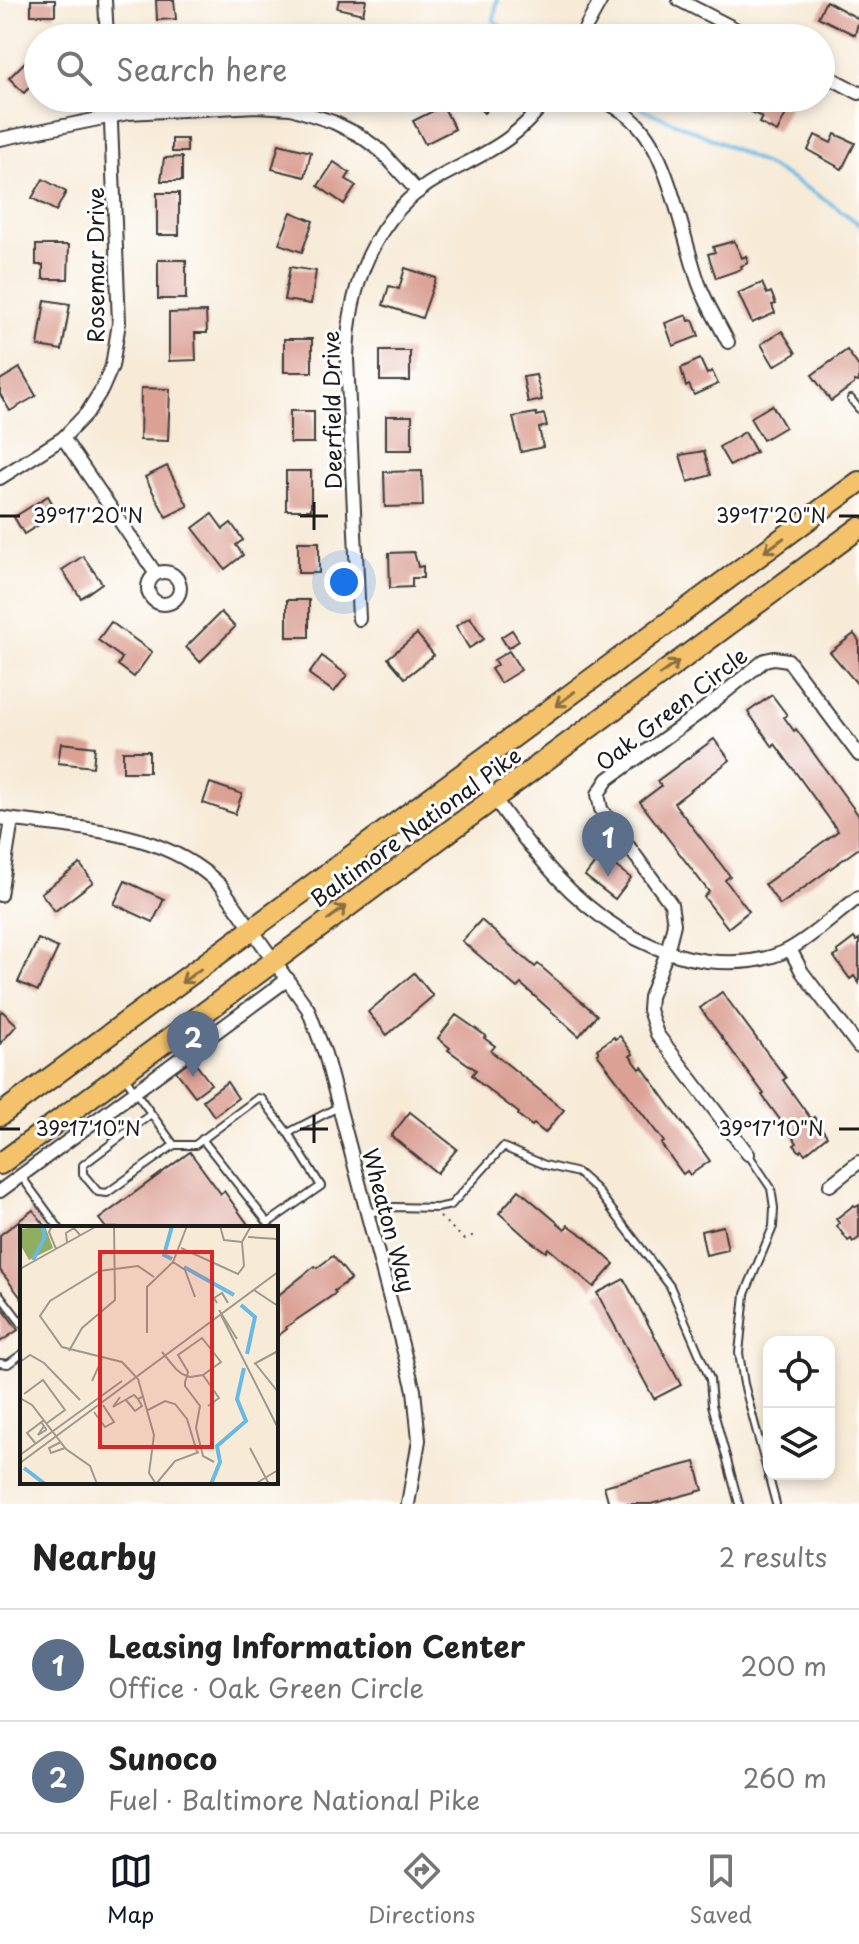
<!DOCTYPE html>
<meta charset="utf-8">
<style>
body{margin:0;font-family:"Playpen Sans",sans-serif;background:#f2f2f2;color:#222}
.controls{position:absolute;right:24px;bottom:24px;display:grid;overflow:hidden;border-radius:16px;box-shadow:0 4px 12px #0003}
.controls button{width:72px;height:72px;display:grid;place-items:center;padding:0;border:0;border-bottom:2px solid #e0e0e0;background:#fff;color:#222;font:40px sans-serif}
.you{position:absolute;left:344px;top:582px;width:28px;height:28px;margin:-20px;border:6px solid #fff;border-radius:50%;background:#1a73e8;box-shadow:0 0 0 12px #1a73e833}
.badge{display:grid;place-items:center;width:52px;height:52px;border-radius:50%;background:#111827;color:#fff;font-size:26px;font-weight:700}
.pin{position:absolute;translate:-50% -66px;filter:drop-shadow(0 2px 4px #0008)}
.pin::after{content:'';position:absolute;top:42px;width:28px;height:24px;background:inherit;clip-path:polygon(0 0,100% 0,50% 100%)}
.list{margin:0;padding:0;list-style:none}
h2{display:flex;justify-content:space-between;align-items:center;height:104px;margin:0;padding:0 32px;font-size:34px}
h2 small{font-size:26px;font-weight:400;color:#767676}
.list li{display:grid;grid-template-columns:52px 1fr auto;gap:24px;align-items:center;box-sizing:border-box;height:112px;padding:0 32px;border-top:2px solid #e0e0e0}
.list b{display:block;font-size:30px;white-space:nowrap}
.list p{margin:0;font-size:26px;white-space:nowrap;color:#767676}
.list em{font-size:26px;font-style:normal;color:#767676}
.icon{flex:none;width:44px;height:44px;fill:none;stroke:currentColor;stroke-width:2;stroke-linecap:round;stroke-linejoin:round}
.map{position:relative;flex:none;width:859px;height:1504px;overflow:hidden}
.search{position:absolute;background:#fff;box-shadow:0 4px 12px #0003;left:24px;right:24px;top:24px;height:88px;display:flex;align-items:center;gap:20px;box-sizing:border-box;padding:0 28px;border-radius:44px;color:#767676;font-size:30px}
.sheet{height:328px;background:#fff}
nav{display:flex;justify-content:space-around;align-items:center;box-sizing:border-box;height:112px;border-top:2px solid #e0e0e0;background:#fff;font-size:22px;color:#767676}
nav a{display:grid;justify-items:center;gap:4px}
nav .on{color:#111827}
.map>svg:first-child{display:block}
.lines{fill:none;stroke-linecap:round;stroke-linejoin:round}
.stream{stroke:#68b9e3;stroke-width:4}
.building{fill:#dba195}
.service-casing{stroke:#3d3b38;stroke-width:10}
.minor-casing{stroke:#3d3b38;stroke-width:16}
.primary-casing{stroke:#3d3b38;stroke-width:24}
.path{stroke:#3d3b38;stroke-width:2;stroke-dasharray:2 6;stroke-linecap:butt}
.service{stroke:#fff;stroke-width:6}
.minor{stroke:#fff;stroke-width:12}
.primary{stroke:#f4c26a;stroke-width:20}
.oneway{stroke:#886f43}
.ticks{fill:none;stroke:#1c1c1c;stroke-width:3}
.labels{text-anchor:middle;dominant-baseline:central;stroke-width:6;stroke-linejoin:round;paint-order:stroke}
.street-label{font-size:22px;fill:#1c1c1c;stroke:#fff}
.inset-river{fill:none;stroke:#68b9e3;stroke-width:4}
.inset-road{fill:none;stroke:#9f988d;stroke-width:2}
.view{fill:#d62828;fill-opacity:0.15;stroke:#d62828;stroke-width:4}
.inset-edge{fill:none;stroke:#1c1c1c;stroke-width:4}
.ticks-label{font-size:20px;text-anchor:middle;fill:#1c1c1c;stroke:#fff;stroke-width:6;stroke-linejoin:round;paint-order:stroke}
</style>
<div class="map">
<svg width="859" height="1504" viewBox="0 0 859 1504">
<rect width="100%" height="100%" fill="#fff"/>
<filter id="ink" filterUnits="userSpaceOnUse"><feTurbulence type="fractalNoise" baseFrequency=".0125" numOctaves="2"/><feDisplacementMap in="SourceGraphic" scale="16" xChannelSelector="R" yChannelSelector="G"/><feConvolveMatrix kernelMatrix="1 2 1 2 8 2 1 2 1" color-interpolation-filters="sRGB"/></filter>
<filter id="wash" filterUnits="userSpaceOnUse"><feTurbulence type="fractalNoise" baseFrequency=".006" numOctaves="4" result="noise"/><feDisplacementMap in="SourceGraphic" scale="32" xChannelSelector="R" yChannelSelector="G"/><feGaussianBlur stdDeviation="1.8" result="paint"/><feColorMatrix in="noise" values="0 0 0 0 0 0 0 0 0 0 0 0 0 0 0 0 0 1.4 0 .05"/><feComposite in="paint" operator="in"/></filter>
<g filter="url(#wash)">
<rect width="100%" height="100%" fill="#f7ebd8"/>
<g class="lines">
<g class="stream">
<polyline points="497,0 494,21 516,38"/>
<path d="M 627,98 L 644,110 C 720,141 793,173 859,224"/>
</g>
</g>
<g id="blocks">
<g class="building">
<rect x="31" y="0" width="24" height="15"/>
<polygon points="156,0 174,0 176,19 157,20"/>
<polygon points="339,0 366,0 363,14 337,8"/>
<polygon points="826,1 859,19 855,35 818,17"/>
<polygon points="38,49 38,78 24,93 9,78"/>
<polygon points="370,98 394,98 388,108"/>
<polygon points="469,98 499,98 484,113"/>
<polygon points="752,98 769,103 772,98 790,106 777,132 759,123 762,117 747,110"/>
<polygon points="443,106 455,129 425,144 413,121"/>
<polygon points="835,134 855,143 842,169 808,150 815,135 831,143"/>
<rect x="172" y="139" width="15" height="13"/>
<polygon points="279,144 311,152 305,177 272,169"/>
<polygon points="182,157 182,181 161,181 164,158"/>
<polygon points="334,162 350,173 346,179 356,186 344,204 318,186"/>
<polygon points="43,179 66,192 56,211 32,198"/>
<rect x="157" y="193" width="22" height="42"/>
<polygon points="291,212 313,221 302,252 279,244"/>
<polygon points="734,241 742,258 746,256 748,263 741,266 742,269 716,278 708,254 715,252 713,247"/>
<polygon points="36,245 69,245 68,279 43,279 43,265 36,265"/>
<rect x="158" y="260" width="28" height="39"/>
<polygon points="290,267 316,271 311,304 284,300"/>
<polygon points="405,268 436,278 422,318 383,305 389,286 399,289"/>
<polygon points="762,283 767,294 771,292 776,304 772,305 775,313 752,323 738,293"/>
<polygon points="45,300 70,304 62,350 38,346"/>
<polygon points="206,312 207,333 195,333 196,360 169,361 169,313"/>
<polygon points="687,315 689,321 693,320 699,336 673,346 665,323"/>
<polygon points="782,331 796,353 774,366 761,344"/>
<rect x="284" y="339" width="28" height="33"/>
<polygon points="847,350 859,367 859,382 854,381 854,384 831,401 812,375"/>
<rect x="380" y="351" width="30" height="30"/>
<polygon points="700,359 707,374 712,371 718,384 694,395 689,385 686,387 681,368"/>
<polygon points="20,368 36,396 10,411 0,394 0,380"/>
<polygon points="536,375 542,400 528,403 523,377"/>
<polygon points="141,388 170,389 168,441 140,440"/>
<polygon points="772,405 785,427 763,440 750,418"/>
<rect x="290" y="411" width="24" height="32"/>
<polygon points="536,413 537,416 544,414 547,426 539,428 543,447 521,452 513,417"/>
<rect x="386" y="416" width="26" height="34"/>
<polygon points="745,432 756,452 730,466 719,447"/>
<polygon points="704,451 711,475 688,482 680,455"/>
<polygon points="167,466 188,506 166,517 145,477"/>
<rect x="286" y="471" width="25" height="39"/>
<polygon points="422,471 423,506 385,507 384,472"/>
<polygon points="48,496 58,513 24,534 14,517"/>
<polygon points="212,514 223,529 231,523 243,540 236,545 243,555 225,569 193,528"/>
<rect x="298" y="542" width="21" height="31"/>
<polygon points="414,552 418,567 423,566 423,578 412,578 412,587 390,588 389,553"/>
<polygon points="83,556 102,583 81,598 62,570"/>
<rect x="287" y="600" width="22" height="37"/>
<polygon points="221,612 235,627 200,662 186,647"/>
<polygon points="470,617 484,639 469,648 456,626"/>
<polygon points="111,622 152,652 134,677 118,665 122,658 98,640"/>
<polygon points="512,630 519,641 508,648 501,637"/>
<polygon points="417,634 434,655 405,678 388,658"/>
<polygon points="854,634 859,641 859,686 830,652"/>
<polygon points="509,651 521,670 500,683 491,669 497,665 494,660"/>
<polygon points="322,656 347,675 334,692 309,674"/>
<polygon points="772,695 787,715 784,717 794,731 796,729 859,816 859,848 780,905 765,884 838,831 775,744 773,747 748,712"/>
<polygon points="714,739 730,760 674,803 730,876 725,880 749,911 728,928 704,897 709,892 640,802 661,786 657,781"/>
<polygon points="61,743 95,747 93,767 58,763"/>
<rect x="123" y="751" width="26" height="21"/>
<polygon points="210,783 242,794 235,814 203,803"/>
<polygon points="601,855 631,878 615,899 585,876"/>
<polygon points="80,864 93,882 55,911 41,893"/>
<polygon points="125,881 164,899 153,922 114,904"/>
<polygon points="481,920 535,967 538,964 597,1015 579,1036 521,984 517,988 462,941"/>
<polygon points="854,938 856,941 859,939 859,983 854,976 850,979 834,957 839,954 837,951"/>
<polygon points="38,939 58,948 38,991 18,982"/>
<polygon points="414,973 433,996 387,1035 368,1012"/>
<polygon points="722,992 786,1078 783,1080 811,1119 814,1117 827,1136 805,1154 802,1150 800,1152 794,1145 797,1143 762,1095 764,1094 700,1008"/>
<polygon points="2,1011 17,1025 0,1044 0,1013"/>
<polygon points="456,1015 486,1036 484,1038 495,1046 491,1051 564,1110 545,1133 534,1124 532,1126 518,1115 519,1113 481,1084 472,1075 476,1070 448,1050 450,1048 438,1038"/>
<polygon points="620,1036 633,1054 630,1056 640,1069 642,1067 710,1161 690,1175 687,1171 683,1174 661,1144 664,1142 597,1054 599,1053 597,1049 614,1037 615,1039"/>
<polygon points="192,1059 211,1084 195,1096 176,1071"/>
<polygon points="227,1082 238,1098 214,1116 203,1100"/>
<polygon points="410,1112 457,1149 437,1173 391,1136"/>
<polygon points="190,1152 221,1194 224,1191 247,1223 244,1226 245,1228 106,1228 99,1219"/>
<polygon points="519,1190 565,1229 568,1225 584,1236 614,1264 594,1287 548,1248 546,1252 529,1240 499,1213"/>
<polygon points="854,1205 856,1207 859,1205 859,1238 853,1242 851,1239 848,1241 837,1226 839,1223 836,1219"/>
<polygon points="33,1210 47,1228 22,1228 22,1299 0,1270 0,1235"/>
<polygon points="723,1226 728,1250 706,1255 701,1231"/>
<polygon points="333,1256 351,1279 334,1291 336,1293 286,1327 287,1329 276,1337 276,1297 315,1266 317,1268"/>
<polygon points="624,1279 681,1385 654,1399 597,1293"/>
<polygon points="0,1305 18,1330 0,1342"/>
<polygon points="695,1462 703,1490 651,1504 609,1504 604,1486"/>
</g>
</g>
</g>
<g filter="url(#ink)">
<use href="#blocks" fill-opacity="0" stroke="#3d3b38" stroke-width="2"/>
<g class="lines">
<defs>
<g id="service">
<polyline points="851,399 859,409"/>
<polyline points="124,1076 174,1145"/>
<polyline points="151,1114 83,1165 83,1174 98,1192 107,1193 174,1145 195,1145 258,1098 262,1099 288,1133 321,1186 268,1223 202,1139"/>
<polyline points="288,1133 338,1107"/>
<polyline points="748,1154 771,1188 774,1208 773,1227 745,1294 739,1353 744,1384 776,1504"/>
<polyline points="21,1176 59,1228"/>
<polyline points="369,1213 394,1207 437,1208 451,1205 503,1147 545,1165 578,1173 596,1189 670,1286 710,1379 712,1405 739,1504"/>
<polyline points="0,1295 22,1324"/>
<polyline points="0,1363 8,1364 22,1354"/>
</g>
<g id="minor">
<polyline points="105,0 107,38"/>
<polyline points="679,0 753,38"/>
<polyline points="580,38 601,0"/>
<polyline points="821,73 859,93"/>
<path d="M 599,98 C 613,106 628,113 639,126 C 669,158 683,238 698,281 C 705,302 718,322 728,342"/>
<polyline points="0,139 128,113 256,106 291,108 333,122 359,135 381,151 418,192"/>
<polyline points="63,438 156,574"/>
<polyline points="0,478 63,438 87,413 102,389 112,366 119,323 110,98"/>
<circle cx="164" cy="588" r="16"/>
<path d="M 359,619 L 347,359 C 348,288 374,213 440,177 C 486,152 515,143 547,98"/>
<path d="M 473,767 C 530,852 598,947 707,961 C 734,964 765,962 790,949 C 815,935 837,913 859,897"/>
<path d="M 0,818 C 77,829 163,828 221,886 L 308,1009 L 325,1054 L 414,1390 L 419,1440 L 408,1504"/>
<polyline points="0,895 12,820"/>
<polyline points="790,949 802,972 859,1047"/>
<polyline points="748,1154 657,1034 649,1010 650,997 667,952 674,924 671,904 601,809 598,794 608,779 698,714 765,660 774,658 788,660 859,755"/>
<polyline points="830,1185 859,1162"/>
<polyline points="0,1191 288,979"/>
</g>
<g id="primary">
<polyline points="0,1115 859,482"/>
<polyline points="0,1164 859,528"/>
</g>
</defs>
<use href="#service" class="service-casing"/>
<use href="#minor" class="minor-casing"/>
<use href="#primary" class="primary-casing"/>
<polyline class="path" points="440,1217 464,1239 477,1234"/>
<use href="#service" class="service"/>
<use href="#minor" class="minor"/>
<use href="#primary" class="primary"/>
</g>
<defs><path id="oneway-shaft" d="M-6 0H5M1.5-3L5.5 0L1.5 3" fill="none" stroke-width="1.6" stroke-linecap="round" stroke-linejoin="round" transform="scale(2)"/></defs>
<g class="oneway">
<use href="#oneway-shaft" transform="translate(774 545) rotate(144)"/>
<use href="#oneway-shaft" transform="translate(669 668) rotate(-36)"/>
<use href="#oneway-shaft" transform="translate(565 699) rotate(143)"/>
<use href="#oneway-shaft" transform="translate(337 913) rotate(-36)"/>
<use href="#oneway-shaft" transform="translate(191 976) rotate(144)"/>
</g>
</g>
<path class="ticks" d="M 314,502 L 314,530M 0,516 L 20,516M 300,516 L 328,516M 839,516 L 859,516M 314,1115 L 314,1143M 0,1129 L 20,1129M 300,1129 L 328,1129M 839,1129 L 859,1129"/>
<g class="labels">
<g class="street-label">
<text transform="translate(94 265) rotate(-90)">Rosemar Drive</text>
<text transform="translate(331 410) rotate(-91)">Deerfield Drive</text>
<text transform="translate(671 708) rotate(-38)">Oak Green Circle</text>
<text transform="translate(415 826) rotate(-36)">Baltimore National Pike</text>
<text transform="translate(390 1220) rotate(75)">Wheaton Way</text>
</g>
</g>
<g transform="translate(20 1226)">
<rect width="258" height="258" fill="#f7ebd8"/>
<path d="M 25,0 L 33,22 L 9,34 L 0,18 L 0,3 Z" fill="#8fae61"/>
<path class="inset-river" d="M 152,33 L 144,29 L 152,0M 13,34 L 25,11 L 22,0M 164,41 L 214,69M 221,79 L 235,91 L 227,128M 4,242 L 25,258M 191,258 L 200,236 L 197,220 L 226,195 L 217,173 L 224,142"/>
<path class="inset-road" d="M 32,0 L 29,6 L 36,23M 200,0 L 204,14 L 222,16M 228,11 L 258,13M 47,17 L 46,7 L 54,2 L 60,9M 161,22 L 218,48 L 224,40 L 222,16 L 231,0M 153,36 L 165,44 L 175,71M 0,43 L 77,0M 134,51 L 118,40 L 79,45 L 30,75 L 20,90 L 42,121 L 102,136 L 118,153 L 134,209 L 129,247 L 136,258M 234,64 L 258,80M 197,77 L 194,72 L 202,67 L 208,77M 199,84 L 217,113M 201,89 L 258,202M 127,107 L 127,61 L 153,36 L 167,0M 49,125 L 62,102 L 95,74 L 94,0M 142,126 L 156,143 L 162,148 L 167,150 L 170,151 L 183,149 L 201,136 L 182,112 L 158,129 L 167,144 L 168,146 L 167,150 L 165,156 L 165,160 L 180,180 L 176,202 L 183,230 L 194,236M 0,136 L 10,129 L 24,137 L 60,174M 235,137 L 258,166M 234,138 L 258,125M 183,149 L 199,172 L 188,180M 72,155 L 82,133M 4,168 L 23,154 L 45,184 L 27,197M 100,171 L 93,181 L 114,169 L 118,173 L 124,170M 0,172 L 12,179 L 46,223 L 70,240 L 77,258M 106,174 L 115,185 L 122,180 L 118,173M 128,184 L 145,175 L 155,178 L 167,193 L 177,226M 74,186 L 85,201 L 94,196 L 83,179M 21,196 L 26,203 L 26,204 L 18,209 L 24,200M 41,216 L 29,222 L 31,227 L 45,222M 16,218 L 7,207 L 24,194M 230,222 L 249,258M 0,229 L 102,155M 0,237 L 258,46M 136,258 L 155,235 L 179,226M 235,258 L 258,244"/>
<path class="view" d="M 80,26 L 192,26 L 192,221 L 80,221 Z"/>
<rect width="258" height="258" class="inset-edge"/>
</g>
<g class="ticks-label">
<text x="88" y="523">39°17'20"N</text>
<text x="771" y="523">39°17'20"N</text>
<text x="88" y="1136">39°17'10"N</text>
<text x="771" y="1136">39°17'10"N</text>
</g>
</svg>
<div class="controls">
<button><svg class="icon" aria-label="locate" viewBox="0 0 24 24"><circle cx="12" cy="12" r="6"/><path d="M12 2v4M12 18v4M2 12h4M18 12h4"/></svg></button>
<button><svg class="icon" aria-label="layers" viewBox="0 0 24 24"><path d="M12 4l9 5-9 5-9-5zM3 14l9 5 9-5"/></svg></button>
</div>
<div class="you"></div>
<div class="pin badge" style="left:608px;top:877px;background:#5c6f8a">1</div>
<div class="pin badge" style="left:193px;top:1077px;background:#5c6f8a">2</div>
<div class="search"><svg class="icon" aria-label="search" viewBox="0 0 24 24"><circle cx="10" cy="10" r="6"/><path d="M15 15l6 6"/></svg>Search here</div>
</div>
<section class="sheet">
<h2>Nearby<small>2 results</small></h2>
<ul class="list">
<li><span class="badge" style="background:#5c6f8a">1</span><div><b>Leasing Information Center</b><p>Office · Oak Green Circle</p></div><em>200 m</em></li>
<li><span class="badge" style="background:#5c6f8a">2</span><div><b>Sunoco</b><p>Fuel · Baltimore National Pike</p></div><em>260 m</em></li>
</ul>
</section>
<nav>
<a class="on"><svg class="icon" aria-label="map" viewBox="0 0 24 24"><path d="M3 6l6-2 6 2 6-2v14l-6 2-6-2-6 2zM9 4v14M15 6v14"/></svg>Map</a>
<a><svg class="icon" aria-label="directions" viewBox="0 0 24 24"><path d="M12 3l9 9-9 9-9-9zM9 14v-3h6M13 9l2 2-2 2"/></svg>Directions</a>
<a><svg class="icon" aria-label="saved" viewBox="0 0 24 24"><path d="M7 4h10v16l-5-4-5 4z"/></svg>Saved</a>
</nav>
